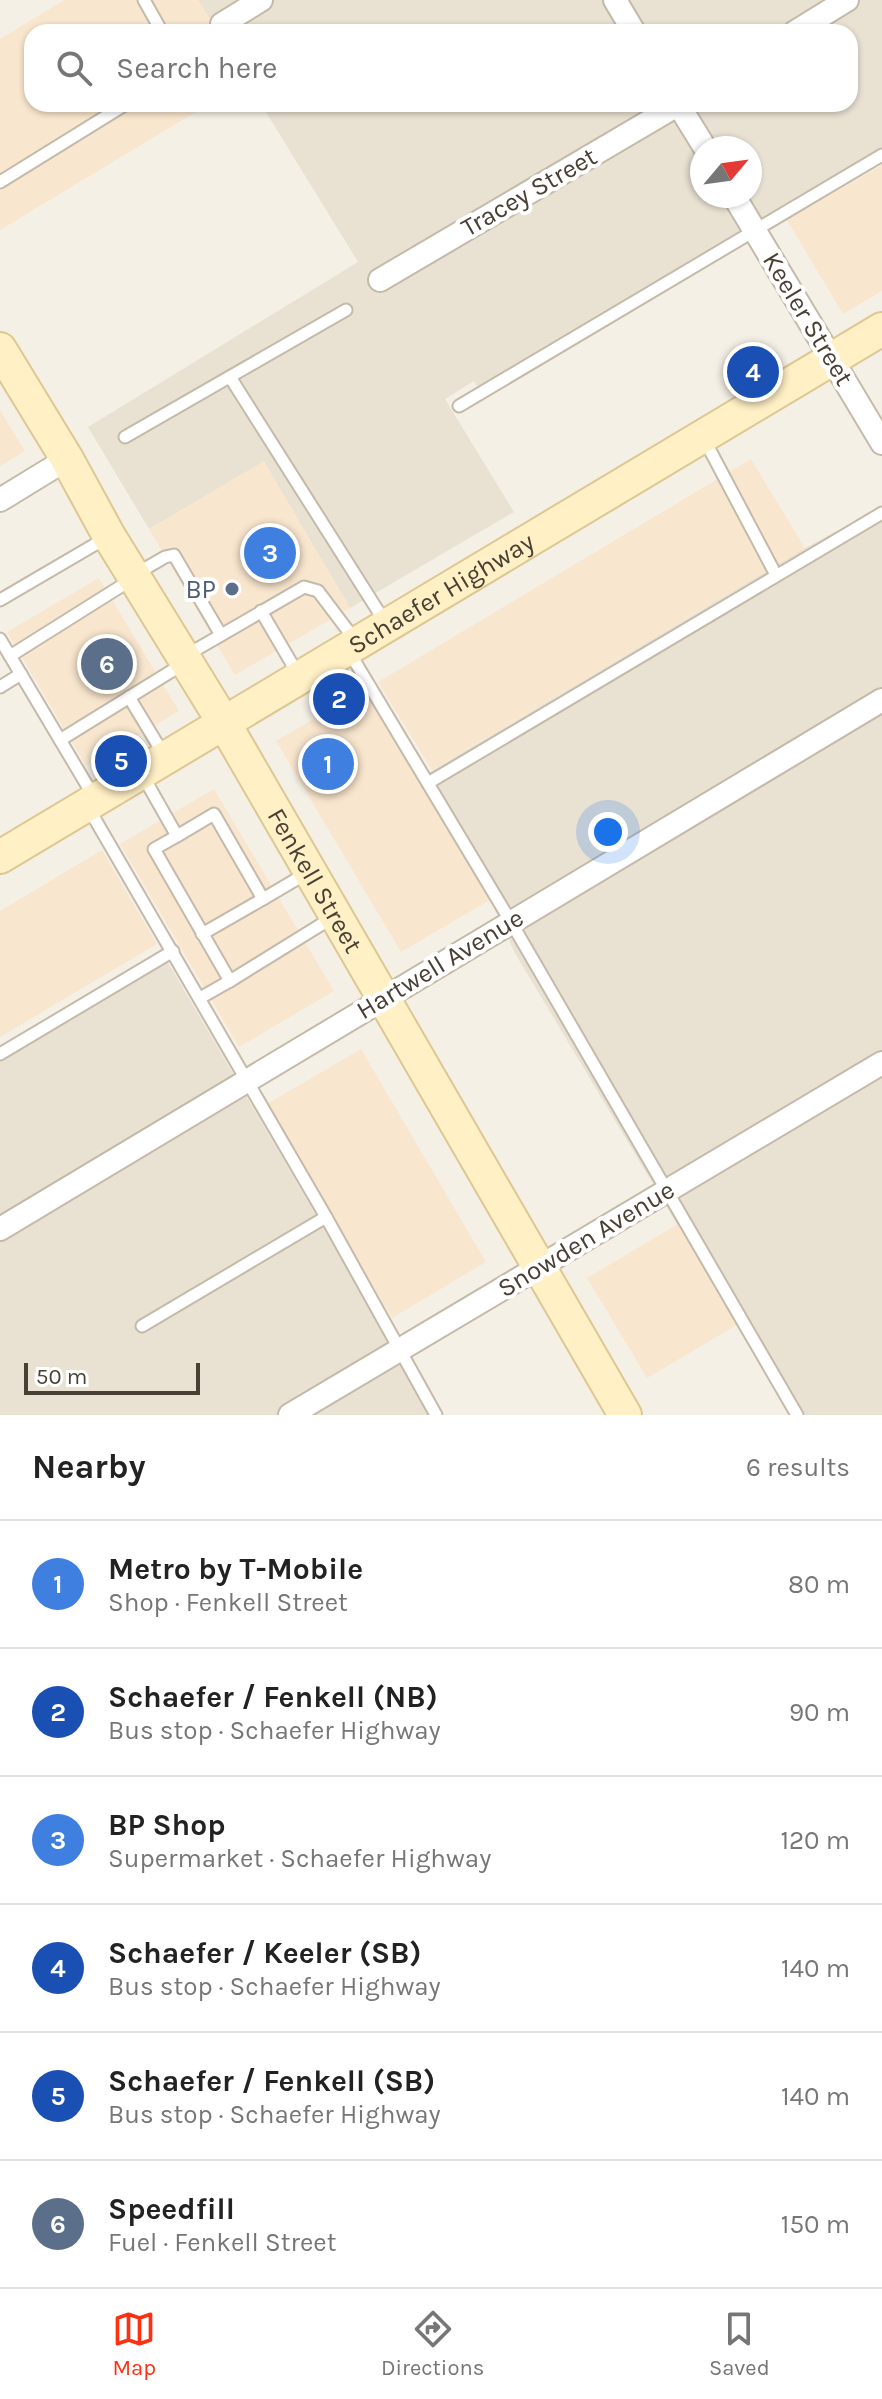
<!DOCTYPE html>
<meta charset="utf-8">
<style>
body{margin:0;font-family:Karla,sans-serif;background:#f2f2f2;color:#222}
.compass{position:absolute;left:690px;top:136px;width:72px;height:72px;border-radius:50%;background:#fff;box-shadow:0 2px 6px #0004;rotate:61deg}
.scale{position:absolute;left:24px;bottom:20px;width:176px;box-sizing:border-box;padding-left:8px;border:4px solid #484034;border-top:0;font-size:22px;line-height:28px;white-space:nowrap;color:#484034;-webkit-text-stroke:6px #fff;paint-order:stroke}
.you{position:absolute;left:608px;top:832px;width:28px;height:28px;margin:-20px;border:6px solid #fff;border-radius:50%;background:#1a73e8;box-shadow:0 0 0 12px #1a73e833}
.badge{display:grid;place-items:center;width:52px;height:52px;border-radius:50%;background:#ff3012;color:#fff;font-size:26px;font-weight:700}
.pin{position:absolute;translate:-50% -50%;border:4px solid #fff;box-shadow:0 2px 8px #0006}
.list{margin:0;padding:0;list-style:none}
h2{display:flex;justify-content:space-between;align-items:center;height:104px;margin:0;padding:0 32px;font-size:34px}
h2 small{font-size:26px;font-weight:400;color:#767676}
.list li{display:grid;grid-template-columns:52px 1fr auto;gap:24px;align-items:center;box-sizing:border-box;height:128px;padding:0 32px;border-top:2px solid #e0e0e0}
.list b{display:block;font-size:30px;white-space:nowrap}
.list p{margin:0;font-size:26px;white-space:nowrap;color:#767676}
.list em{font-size:26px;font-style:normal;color:#767676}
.icon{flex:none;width:44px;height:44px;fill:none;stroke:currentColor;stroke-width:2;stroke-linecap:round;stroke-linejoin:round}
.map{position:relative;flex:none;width:882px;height:1415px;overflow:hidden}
.search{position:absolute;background:#fff;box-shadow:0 2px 6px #0004;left:24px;right:24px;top:24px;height:88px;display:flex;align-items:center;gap:20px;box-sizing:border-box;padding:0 28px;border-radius:24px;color:#767676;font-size:30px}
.sheet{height:872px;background:#fff}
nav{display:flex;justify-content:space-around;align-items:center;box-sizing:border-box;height:112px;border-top:2px solid #e0e0e0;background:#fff;font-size:22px;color:#767676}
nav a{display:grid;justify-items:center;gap:4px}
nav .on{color:#ff3012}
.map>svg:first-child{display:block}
.residential{fill:#e9e2d3;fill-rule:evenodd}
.commercial{fill:#f9e6ce}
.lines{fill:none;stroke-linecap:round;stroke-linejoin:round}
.lane-casing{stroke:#c4baaa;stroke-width:15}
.street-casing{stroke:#c4baaa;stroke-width:26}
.secondary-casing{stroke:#ddc792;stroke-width:36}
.lane{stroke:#fff;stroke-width:11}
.street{stroke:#fff;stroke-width:22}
.secondary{stroke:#fff0c5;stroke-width:32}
.service-dot{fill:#5c6f8a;stroke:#fff;stroke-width:3}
.labels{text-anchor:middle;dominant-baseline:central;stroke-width:8;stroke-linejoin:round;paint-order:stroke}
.street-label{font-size:26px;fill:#484034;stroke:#fff}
.service-label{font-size:26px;fill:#4e5e75;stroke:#fff;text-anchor:end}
</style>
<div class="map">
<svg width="882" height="1415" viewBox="0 0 882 1415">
<rect width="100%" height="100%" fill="#f5f0e5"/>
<g class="residential">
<path d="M 198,0 L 882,0 L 882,155 L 478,388 L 474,381 L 445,399 L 514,512 L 350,608 L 264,462 L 149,529 L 88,427 L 358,262 L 261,104 L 850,104 L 850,32 L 218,32 ZM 702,148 L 750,148 L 750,196 L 702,196 Z"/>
<polygon points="882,507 882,1415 791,1415 516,955 490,900 418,779 805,548"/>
<polygon points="166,959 433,1415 0,1415 0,1059"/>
</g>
<g class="commercial">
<polygon points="64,0 198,0 218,32 32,32 32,104 209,104 0,230 0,39"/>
<polygon points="882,165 882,291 843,314 787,220"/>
<polygon points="0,410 25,451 0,466"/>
<polygon points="751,459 805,548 432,770 378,682"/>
<polygon points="264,461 350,608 235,675 149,529"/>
<polygon points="99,578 179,711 86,766 7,632"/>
<polygon points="365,689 490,900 401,952 276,741"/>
<polygon points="214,789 334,991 239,1047 120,844"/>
<polygon points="102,850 157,944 0,1037 0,911"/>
<polygon points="361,1049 486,1262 392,1318 267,1104"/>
<polygon points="678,1224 737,1325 647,1378 587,1278"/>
</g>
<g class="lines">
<defs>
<g id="lane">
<polyline points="144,0 162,32"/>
<polyline points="0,182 126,104"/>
<polyline points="230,377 385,622"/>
<polyline points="459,406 882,155"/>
<polyline points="125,437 346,310"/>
<polyline points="703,437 776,575"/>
<polyline points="134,575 165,557 174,555 221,635"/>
<polyline points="0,600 106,538"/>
<polyline points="261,611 299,676"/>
<polyline points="0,639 94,797"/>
<polyline points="348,650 511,922 797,1415"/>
<polyline points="10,656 134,578"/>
<polyline points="185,656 304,587 318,591 355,640"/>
<polyline points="0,687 21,674"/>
<polyline points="129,697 164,755"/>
<polyline points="60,740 183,664"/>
<polyline points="143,776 177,836 154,849 230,981 200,998"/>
<polyline points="428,783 882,513"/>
<polyline points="89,809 326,1217 436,1415"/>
<polyline points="177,836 214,814 263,899 202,934"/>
<polyline points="263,899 307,873"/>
<polyline points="230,981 335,916"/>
<polyline points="0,1054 173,951"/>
<polyline points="142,1326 326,1217"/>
</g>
<g id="street">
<polyline points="615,0 634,32"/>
<polyline points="222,24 261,0"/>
<polyline points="795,32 847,0"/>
<polyline points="678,104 705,148"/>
<polyline points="734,196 882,443"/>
<polyline points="380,280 679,104"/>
<polyline points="0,500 67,459"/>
<polyline points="0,1229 882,700"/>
<polyline points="290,1415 882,1063"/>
</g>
<g id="secondary">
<path id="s1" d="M 0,349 L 67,459 L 109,536 L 224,723 L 625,1415"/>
<path id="s2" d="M 0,857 L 882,329"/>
</g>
</defs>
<use href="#lane" class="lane-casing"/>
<use href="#street" class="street-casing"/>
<use href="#secondary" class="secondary-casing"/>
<use href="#lane" class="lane"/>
<use href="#street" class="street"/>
<use href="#secondary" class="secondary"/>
</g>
<circle class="service-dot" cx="232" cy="589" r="8"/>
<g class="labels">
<g class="street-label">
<text transform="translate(529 192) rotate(-30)">Tracey Street</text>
<text transform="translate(808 319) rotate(59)">Keeler Street</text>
<text stroke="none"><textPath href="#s2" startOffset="514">Schaefer Highway</textPath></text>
<text stroke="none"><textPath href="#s1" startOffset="618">Fenkell Street</textPath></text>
<text transform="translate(440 964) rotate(-31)">Hartwell Avenue</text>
<text transform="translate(586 1239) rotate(-31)">Snowden Avenue</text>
</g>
<g class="service-label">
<text x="216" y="589">BP</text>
</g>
</g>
</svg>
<svg class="compass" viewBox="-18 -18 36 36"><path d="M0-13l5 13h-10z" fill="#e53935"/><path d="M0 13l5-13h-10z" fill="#767676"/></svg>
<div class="scale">50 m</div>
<div class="you"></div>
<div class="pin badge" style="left:328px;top:764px;background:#3f7fe0">1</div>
<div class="pin badge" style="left:339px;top:699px;background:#1a4fb4">2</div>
<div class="pin badge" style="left:270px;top:553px;background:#3f7fe0">3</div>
<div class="pin badge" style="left:753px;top:372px;background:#1a4fb4">4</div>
<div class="pin badge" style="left:121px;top:761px;background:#1a4fb4">5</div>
<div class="pin badge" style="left:107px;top:664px;background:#5c6f8a">6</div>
<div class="search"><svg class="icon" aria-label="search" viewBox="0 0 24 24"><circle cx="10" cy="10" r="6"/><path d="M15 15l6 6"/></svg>Search here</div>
</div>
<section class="sheet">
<h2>Nearby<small>6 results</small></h2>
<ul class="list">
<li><span class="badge" style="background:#3f7fe0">1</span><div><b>Metro by T-Mobile</b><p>Shop · Fenkell Street</p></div><em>80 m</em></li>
<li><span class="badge" style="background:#1a4fb4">2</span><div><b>Schaefer / Fenkell (NB)</b><p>Bus stop · Schaefer Highway</p></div><em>90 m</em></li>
<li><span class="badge" style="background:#3f7fe0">3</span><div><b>BP Shop</b><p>Supermarket · Schaefer Highway</p></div><em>120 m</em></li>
<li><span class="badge" style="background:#1a4fb4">4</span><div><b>Schaefer / Keeler (SB)</b><p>Bus stop · Schaefer Highway</p></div><em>140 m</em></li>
<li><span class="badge" style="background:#1a4fb4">5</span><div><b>Schaefer / Fenkell (SB)</b><p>Bus stop · Schaefer Highway</p></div><em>140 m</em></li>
<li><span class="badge" style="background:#5c6f8a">6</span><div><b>Speedfill</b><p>Fuel · Fenkell Street</p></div><em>150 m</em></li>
</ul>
</section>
<nav>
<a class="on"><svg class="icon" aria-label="map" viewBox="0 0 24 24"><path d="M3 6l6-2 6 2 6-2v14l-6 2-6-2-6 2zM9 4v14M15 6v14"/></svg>Map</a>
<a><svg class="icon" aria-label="directions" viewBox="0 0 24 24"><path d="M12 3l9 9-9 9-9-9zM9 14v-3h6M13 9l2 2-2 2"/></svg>Directions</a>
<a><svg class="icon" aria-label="saved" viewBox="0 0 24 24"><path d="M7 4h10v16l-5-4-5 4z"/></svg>Saved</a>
</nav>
